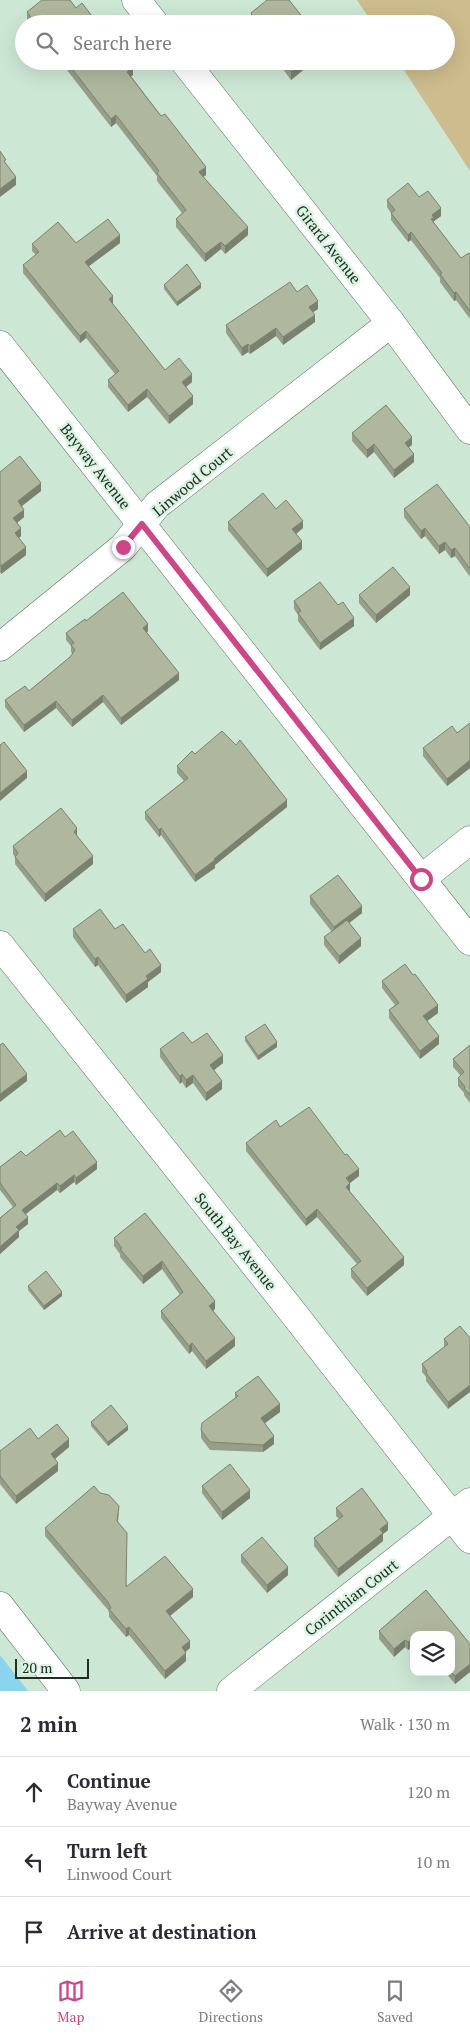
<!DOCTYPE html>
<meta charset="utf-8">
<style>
body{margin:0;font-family:"PT Serif",serif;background:#f2f2f3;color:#2b2b33}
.controls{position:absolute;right:15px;bottom:15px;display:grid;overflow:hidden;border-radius:10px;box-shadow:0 5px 20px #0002}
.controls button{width:45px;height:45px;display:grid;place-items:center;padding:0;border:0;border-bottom:1px solid #e1e1e2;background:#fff;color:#2b2b33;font:25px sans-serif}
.scale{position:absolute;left:15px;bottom:12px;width:74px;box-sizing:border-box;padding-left:5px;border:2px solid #222c25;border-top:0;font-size:14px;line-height:18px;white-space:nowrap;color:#222c25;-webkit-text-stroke:4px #daf4e2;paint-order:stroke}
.stop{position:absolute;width:15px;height:15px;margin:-11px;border:4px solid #cc4688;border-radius:50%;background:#fff}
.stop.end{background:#cc4688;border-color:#fff;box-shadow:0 1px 5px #0008}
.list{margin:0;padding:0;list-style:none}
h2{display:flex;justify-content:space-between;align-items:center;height:65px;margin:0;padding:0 20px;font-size:21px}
h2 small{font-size:16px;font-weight:400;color:#7c7c81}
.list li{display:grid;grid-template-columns:32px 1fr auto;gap:15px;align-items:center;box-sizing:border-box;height:70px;padding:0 20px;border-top:1px solid #e1e1e2}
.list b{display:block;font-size:19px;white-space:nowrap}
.list p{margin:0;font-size:16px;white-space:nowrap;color:#7c7c81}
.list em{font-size:16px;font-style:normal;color:#7c7c81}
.icon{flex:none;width:28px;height:28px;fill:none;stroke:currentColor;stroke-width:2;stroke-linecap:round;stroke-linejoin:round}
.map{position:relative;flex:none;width:470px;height:1691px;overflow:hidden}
.search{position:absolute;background:#fff;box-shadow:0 5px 20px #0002;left:15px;right:15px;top:15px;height:55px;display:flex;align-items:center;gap:12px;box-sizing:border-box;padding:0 18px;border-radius:28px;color:#7c7c81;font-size:19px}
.sheet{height:275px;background:#fff}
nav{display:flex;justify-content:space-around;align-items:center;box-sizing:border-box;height:70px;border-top:1px solid #e1e1e2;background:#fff;font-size:14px;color:#7c7c81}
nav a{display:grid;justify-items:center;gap:2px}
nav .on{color:#cc4688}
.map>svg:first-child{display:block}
.green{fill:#cdbc8d}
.water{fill:#8cd4ed}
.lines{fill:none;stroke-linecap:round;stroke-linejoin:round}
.street-casing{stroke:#5b7363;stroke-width:29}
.street{stroke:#fff;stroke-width:28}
.wall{fill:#969e89}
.shaded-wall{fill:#7a816f}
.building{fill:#afb89f;stroke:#7a816f}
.route{stroke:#cc4688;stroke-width:6}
.labels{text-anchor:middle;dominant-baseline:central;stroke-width:5;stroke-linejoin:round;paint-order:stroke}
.street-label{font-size:15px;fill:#222c25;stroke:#daf4e2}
</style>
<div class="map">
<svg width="470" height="1691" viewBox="0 0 470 1691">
<rect width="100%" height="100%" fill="#cde7d5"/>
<polygon class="green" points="357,0 470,0 470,171 398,61 446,61 446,24 373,24"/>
<polygon class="water" points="0,1655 28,1691 0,1691"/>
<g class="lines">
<defs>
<g id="street">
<polyline points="136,0 155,24"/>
<polyline points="184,61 391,323 470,430"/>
<polyline points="0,345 470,941"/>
<polyline points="0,647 123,547 157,505 391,323"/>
<polyline points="421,879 470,840"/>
<polyline points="0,945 294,1314 470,1539"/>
<polyline points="0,1606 66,1691"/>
<polyline points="231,1691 470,1502"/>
</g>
</defs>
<use href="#street" class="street-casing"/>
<use href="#street" class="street"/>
</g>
<g class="wall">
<polygon points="76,8 98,24 30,24 27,20 27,12"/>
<polygon points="251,13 308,24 253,24 251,21"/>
<polygon points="60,61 128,61 133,75 131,76 206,175 203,177 248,235 225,254 221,249 205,262 176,227 176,219 182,213 157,181 157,176 116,123 111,127"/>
<polygon points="277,61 314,61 291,80"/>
<polygon points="419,197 441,216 434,221 434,223 461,258 470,254 470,319 456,300 454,301 440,282 440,278 411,240 408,242 391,220 391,213 387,207 387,200"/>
<polygon points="120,243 89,266 112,304 165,370 192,382 186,387 193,404 169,424 147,397 128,412 108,387 108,380 115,374 86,338 80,343 23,273 23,265 36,255 32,251 32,244"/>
<polygon points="164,285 201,288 177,306 164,289"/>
<polygon points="297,292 318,309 313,312 315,322 283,345 276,336 250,354 248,352 242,356 226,333 226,325"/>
<polygon points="352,433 412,445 409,447 414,462 394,478 374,452 367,458 352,441"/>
<polygon points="0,472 41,491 22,506 24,517 17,523 21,536 19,538 26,555 1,574 0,572"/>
<polygon points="276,509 303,528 296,534 302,549 267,577 228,530 228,522"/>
<polygon points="404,509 470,527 470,577 455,556 451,558 445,550 439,554 425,536 421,539 404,517"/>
<polygon points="359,595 410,595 376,623 359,603"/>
<polygon points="294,601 338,605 354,626 320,650 298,621 298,615 294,609"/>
<polygon points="86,621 148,631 147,633 179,680 121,725 103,702 72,727 56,708 24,732 5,707 5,700 29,691 70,657 73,654 71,652 71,646 66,640 66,633"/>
<polygon points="470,723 470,768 447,786 423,756 423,748 457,733"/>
<polygon points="195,754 287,807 215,865 215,868 195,882 161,835 159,837 145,819 145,812 184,781 177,773 177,766"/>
<polygon points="77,836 93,864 45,902 15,864 15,857 13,854 13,846"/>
<polygon points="310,896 362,913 349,923 361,946 339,964 324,945 324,937 332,932 310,904"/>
<polygon points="73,929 115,929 145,953 161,972 148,982 148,987 126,1003 98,965 95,967 73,937"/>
<polygon points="382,981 438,1013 427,1021 439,1044 420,1059 389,1018 389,1010 395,1005 382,988"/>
<polygon points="245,1037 277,1047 258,1060 245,1041"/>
<polygon points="192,1043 223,1063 214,1070 222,1089 206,1101 193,1083 186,1088 182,1082 180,1084 160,1057 160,1049"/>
<polygon points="470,1045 470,1103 464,1095 464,1093 458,1086 458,1078 461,1076 453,1067 453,1059"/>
<polygon points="280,1127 359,1176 350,1183 350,1192 404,1265 367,1296 351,1277 351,1269 357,1264 317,1217 306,1226 246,1151 246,1143"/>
<polygon points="65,1137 97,1169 76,1185 74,1182 60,1193 57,1190 25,1214 28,1224 19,1231 19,1237 0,1254 0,1218 13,1207 0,1190 0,1167 26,1156"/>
<polygon points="145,1213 215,1309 213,1311 235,1346 206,1369 192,1351 189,1354 161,1318 161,1311 180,1295 162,1269 143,1284 120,1257 120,1254 114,1246 114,1238"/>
<polygon points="28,1286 62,1296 44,1310 28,1290"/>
<polygon points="460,1326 448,1409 426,1381 426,1377 422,1372 422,1364 444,1347 444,1339"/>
<polygon points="235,1393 280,1412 265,1423 274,1444 263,1452 210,1450 201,1438 201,1430 235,1398"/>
<polygon points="91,1422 128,1430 108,1446 91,1426"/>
<polygon points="38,1439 69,1447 55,1459 58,1471 16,1504 0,1484 0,1451"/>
<polygon points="202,1486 250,1498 222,1520 202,1493"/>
<polygon points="336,1508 388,1530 383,1534 383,1541 338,1577 314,1546 314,1538 339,1519 336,1516"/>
<polygon points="119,1513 118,1522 127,1587 193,1597 170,1616 190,1648 185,1652 186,1661 165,1679 129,1635 126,1637 109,1617 109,1613 108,1610 45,1536 45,1528"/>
<polygon points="241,1555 288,1575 267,1593 241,1562"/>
<polygon points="426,1590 470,1644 470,1672 455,1684 445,1672 451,1672 451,1635 414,1635 414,1646 408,1650 405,1647 394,1657 379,1639 379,1631"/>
</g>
<g class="shaded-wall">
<polygon points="305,61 314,61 291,80 291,72"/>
<polygon points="133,67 133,75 127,79 127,72"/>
<polygon points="116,115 116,123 111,127 111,119"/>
<polygon points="206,167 206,175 199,180 199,172"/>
<polygon points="16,177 16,185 0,197 0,189"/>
<polygon points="441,208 441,216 434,221 434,225 431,227 432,215"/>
<polygon points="248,227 248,235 225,254 225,246"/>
<polygon points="411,232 411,240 408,242 408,235"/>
<polygon points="120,235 120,243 85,269 85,262"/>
<polygon points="221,242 221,249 205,262 205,254"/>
<polygon points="201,284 201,288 177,306 177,302"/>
<polygon points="456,292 456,300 454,301 454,293"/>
<polygon points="113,296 113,303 109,307 109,299"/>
<polygon points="318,301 318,309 309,315 309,307"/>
<polygon points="315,315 315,322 283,345 283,337"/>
<polygon points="276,328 276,336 250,354 250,346"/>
<polygon points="86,331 86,338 80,343 80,336"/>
<polygon points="248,344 248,352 242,356 242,348"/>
<polygon points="192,374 192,382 182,390 182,382"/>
<polygon points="147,389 147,397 128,412 128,405"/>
<polygon points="193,396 193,404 169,424 169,416"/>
<polygon points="412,437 412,445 405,450 405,443"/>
<polygon points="374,444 374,452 367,458 367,450"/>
<polygon points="414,454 414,462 394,478 394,470"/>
<polygon points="41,483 41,491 18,509 18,501"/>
<polygon points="24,510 24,517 13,526 13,518"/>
<polygon points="303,521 303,528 292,537 292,529"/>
<polygon points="21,528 21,536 15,541 15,533"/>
<polygon points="425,528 425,536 421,539 421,531"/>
<polygon points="302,541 302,549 267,577 267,569"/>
<polygon points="445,542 445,550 439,554 439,546"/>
<polygon points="26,547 26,555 1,574 1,566"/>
<polygon points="455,548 455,556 451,558 451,550"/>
<polygon points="410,587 410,595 376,623 376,615"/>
<polygon points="354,618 354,626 320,650 320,643"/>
<polygon points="148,624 148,631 143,635 143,628"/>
<polygon points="179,673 179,680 121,725 121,718"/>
<polygon points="103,695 103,702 72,727 72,720"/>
<polygon points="56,701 56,708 24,732 24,725"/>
<polygon points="470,760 470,768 447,786 447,779"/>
<polygon points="27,771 27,778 0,801 0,793"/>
<polygon points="287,800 287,807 215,865 215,868 195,882 195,875 214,859"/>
<polygon points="77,828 77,836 74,832"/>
<polygon points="161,828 161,835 159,837 159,830"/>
<polygon points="93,856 93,864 45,902 45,894"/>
<polygon points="362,906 362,913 334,935 334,927"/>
<polygon points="361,938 361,946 339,964 339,956"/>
<polygon points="98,957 98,965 95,967 95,959"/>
<polygon points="161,965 161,972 148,982 148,987 126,1003 126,995 146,976"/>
<polygon points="438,1005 438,1013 423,1024 423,1016"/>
<polygon points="439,1036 439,1044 420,1059 420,1051"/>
<polygon points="277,1042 277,1047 258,1060 258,1056"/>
<polygon points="223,1055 223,1063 210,1073 210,1065"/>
<polygon points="27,1074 27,1081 0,1102 0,1094"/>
<polygon points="182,1074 182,1082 180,1084 180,1077"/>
<polygon points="193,1075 193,1083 186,1088 186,1080"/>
<polygon points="222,1081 222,1089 206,1101 206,1093"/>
<polygon points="97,1162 97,1169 76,1185 76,1178"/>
<polygon points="359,1169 359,1176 346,1186 346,1178"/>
<polygon points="74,1175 74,1182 60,1193 60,1186"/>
<polygon points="57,1183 57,1190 22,1217 22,1210"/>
<polygon points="350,1183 350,1191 346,1195 346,1187"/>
<polygon points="317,1209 317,1217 306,1226 306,1219"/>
<polygon points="28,1217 28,1224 19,1231 19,1237 0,1254 0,1247 16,1227"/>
<polygon points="404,1257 404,1265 367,1296 367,1288"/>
<polygon points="162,1261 162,1269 143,1284 143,1276"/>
<polygon points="62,1292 62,1296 44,1310 44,1306"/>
<polygon points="215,1301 215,1309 209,1314 209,1306"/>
<polygon points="235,1338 235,1346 206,1369 206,1361"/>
<polygon points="192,1343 192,1351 189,1354 189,1346"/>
<polygon points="470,1385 470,1392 448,1409 448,1402"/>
<polygon points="280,1404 280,1412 261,1426 261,1418"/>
<polygon points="128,1426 128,1430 108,1446 108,1442"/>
<polygon points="274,1436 274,1444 263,1452 263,1445"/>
<polygon points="69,1439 69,1447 51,1462 51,1454"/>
<polygon points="58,1463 58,1471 16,1504 16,1496"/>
<polygon points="250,1490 250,1498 222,1520 222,1512"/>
<polygon points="388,1523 388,1530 383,1534 383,1541 338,1577 338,1569 380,1529"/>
<polygon points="288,1567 288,1575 267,1593 267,1585"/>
<polygon points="193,1589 193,1597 166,1619 166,1611"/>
<polygon points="129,1627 129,1635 126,1637 126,1629"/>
<polygon points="414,1638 414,1646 408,1650 408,1642"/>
<polygon points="405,1640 405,1647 394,1657 394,1649"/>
<polygon points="190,1641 190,1648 182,1655 182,1647"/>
<polygon points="186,1653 186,1661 165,1679 165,1671"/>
<polygon points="470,1664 470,1672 455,1684 455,1676"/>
</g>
<g class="building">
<polygon points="42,0 70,0 76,8 82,3 98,24 36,24 27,12"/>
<polygon points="267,0 289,0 308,24 258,24 251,13"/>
<polygon points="66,61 128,61 133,67 127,72 161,116 165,114 206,167 199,172 248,227 225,246 221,242 205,254 176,219 186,210 157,173 159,171 116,115 111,119"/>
<polygon points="283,61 305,61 291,72"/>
<polygon points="0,151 6,160 4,161 16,177 0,189"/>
<polygon points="408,183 419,197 428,191 441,208 432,215 434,218 431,219 461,258 469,253 470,254 470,311 456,292 454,293 440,274 442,273 411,232 408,235 391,213 395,210 387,200"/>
<polygon points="108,219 120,235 85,262 113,296 109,299 165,370 179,358 192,374 182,382 193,396 169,416 147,389 128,405 108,380 119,371 86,331 80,336 23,265 39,252 32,244 58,222 76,243"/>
<polygon points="187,264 201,284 177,302 164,285"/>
<polygon points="290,282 297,292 307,285 318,301 309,307 315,315 283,337 276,328 250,346 248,344 242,348 226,325"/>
<polygon points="386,405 412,437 405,443 414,454 394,470 374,444 367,450 352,433"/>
<polygon points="20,456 41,483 18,501 24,510 13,518 21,528 15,533 26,547 1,566 0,565 0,472"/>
<polygon points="437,484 470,527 470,569 455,548 451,550 445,542 439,546 425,528 421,531 404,509"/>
<polygon points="263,493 276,509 286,500 303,521 292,529 302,541 267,569 228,522"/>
<polygon points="393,567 410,587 376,615 359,595"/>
<polygon points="320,582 338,605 343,602 354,618 320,643 298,613 301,611 294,601"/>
<polygon points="123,592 148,624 143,628 179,673 121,718 103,695 72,720 56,701 24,725 5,700 25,686 29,691 70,657 75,650 71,645 74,643 66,633 85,619 86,621"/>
<polygon points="470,723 470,760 447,779 423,748 452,726 457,733"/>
<polygon points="222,731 236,745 240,740 287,800 214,859 215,860 195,875 161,828 159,830 145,812 188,778 177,766 192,751 195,754"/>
<polygon points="4,742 27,771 0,793 0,745"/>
<polygon points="61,808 77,828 74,832 93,856 45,894 15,857 18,853 13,846"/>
<polygon points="338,875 362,906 334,927 310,896"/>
<polygon points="100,909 115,929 123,924 145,953 150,949 161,965 146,976 148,979 126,995 98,957 95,959 73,929"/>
<polygon points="347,920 361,938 339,956 324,937"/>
<polygon points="405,964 413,975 415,974 438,1005 423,1016 439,1036 420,1051 389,1010 399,1003 382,981"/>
<polygon points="265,1024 277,1042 258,1056 245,1037"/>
<polygon points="183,1032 192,1043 207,1033 223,1055 210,1065 222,1081 206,1093 193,1075 186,1080 182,1074 180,1077 160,1049"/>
<polygon points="3,1043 27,1074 0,1094 0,1045"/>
<polygon points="470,1045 470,1095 464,1088 465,1087 458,1078 464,1072 453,1059"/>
<polygon points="309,1107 345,1155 347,1154 359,1169 346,1178 350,1183 346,1187 404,1257 367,1288 351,1269 361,1261 317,1209 306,1219 246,1143 276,1120 280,1127"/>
<polygon points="60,1130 65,1137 73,1131 97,1162 76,1178 74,1175 60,1186 57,1183 22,1210 28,1217 16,1227 19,1230 0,1247 0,1218 16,1205 0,1183 0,1167 21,1151 26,1156"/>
<polygon points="145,1213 215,1301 209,1306 235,1338 206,1361 192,1343 189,1346 161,1311 183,1292 162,1261 143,1276 120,1249 122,1248 114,1238"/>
<polygon points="46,1271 62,1292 44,1306 28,1286"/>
<polygon points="460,1326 470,1338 470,1385 448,1402 426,1373 427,1371 422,1364 448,1344 444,1339"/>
<polygon points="258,1376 280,1404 261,1418 274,1436 263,1445 210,1442 201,1430 202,1423 238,1396 235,1393"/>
<polygon points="111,1405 128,1426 108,1442 91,1422"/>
<polygon points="57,1424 69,1439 51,1454 58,1463 16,1496 0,1476 0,1451 30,1428 38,1439"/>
<polygon points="230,1464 250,1490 222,1512 202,1486"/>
<polygon points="94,1486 100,1493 109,1495 119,1506 117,1521 127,1533 126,1587 165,1556 193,1589 166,1611 190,1641 182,1647 186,1653 165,1671 129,1627 126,1629 109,1609 111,1608 108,1602 45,1528"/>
<polygon points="362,1488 388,1523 380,1529 383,1533 338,1569 314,1538 343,1516 336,1508"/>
<polygon points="262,1537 288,1567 267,1585 241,1555"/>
<polygon points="426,1590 470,1644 470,1664 455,1676 451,1672 451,1635 414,1635 414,1638 408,1642 405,1640 394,1649 379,1631"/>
</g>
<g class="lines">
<polyline class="route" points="123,547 142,524 421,879"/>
</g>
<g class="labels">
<g class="street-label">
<text transform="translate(329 244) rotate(52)">Girard Avenue</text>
<text transform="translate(96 466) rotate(52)">Bayway Avenue</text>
<text transform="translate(192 481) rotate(-40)">Linwood Court</text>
<text transform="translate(236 1241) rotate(51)">South Bay Avenue</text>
<text transform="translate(351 1597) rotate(-38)">Corinthian Court</text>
</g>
</g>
</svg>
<div class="controls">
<button><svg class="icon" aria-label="layers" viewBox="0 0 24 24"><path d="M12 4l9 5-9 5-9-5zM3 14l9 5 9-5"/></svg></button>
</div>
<div class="scale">20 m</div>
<div class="stop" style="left:421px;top:879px"></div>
<div class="stop end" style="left:123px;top:547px"></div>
<div class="search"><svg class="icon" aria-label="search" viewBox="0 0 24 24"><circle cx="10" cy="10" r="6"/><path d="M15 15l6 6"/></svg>Search here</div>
</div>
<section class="sheet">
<h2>2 min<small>Walk · 130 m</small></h2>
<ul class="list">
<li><svg class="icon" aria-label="ahead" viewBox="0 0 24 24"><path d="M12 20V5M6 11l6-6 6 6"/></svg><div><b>Continue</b><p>Bayway Avenue</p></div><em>120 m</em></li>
<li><svg class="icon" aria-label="left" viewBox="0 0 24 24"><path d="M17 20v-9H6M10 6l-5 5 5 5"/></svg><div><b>Turn left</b><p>Linwood Court</p></div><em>10 m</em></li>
<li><svg class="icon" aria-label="arrive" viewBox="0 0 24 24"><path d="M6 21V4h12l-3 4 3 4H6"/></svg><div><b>Arrive at destination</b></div></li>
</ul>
</section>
<nav>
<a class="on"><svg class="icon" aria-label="map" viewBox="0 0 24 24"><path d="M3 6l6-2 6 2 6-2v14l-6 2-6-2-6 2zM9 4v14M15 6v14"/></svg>Map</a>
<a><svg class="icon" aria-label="directions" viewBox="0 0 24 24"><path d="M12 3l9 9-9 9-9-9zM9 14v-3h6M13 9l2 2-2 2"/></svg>Directions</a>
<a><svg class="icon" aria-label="saved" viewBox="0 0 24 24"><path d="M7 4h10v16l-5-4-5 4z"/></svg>Saved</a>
</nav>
